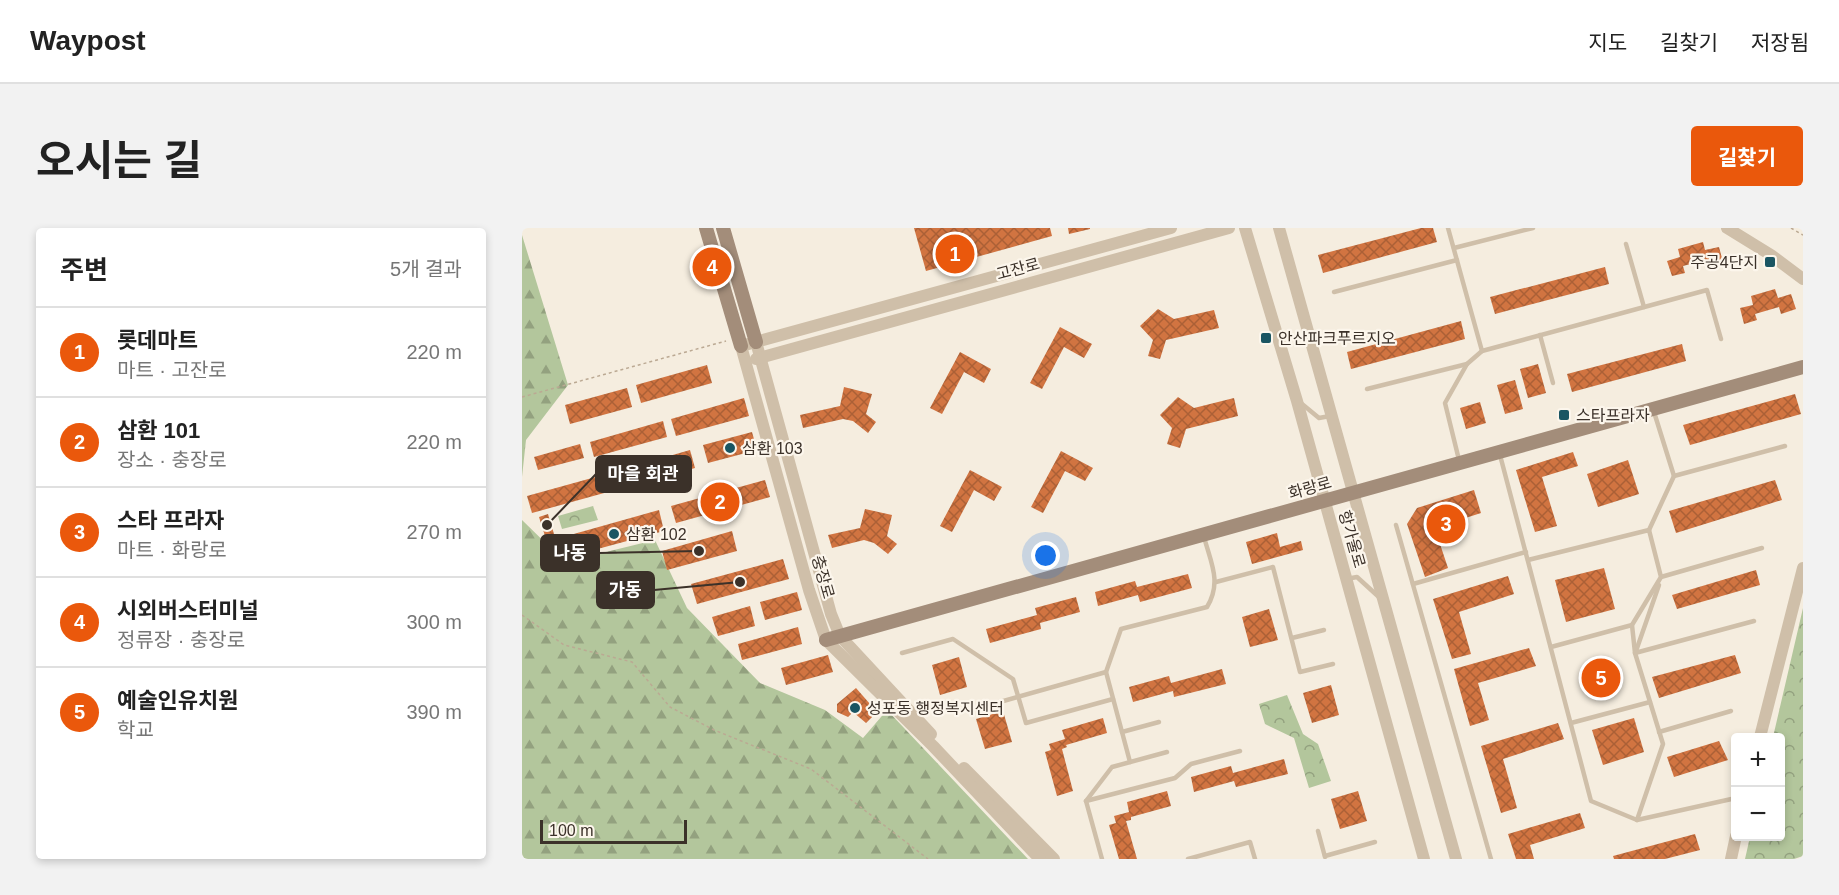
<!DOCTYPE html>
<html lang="ko">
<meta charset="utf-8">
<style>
body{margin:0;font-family:Arial,"Noto Sans KR",sans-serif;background:#f2f2f2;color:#222}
.controls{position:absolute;right:18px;bottom:18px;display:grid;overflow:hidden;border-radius:6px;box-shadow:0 3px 9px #0003}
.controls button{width:54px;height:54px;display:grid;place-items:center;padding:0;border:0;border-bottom:2px solid #e0e0e0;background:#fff;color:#222;font:30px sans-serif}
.scale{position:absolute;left:18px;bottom:15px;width:147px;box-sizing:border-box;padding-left:6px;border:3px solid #3b3129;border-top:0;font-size:16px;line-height:21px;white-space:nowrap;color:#3b3129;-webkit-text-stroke:4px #fcf6ec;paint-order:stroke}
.you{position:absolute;left:524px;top:328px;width:21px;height:21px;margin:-15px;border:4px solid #fff;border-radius:50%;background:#1a73e8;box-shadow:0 0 0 9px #1a73e833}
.badge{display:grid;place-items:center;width:39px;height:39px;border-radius:50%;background:#ea580c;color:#fff;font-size:20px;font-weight:700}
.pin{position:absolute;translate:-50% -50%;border:3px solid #fff;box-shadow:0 2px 6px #0006}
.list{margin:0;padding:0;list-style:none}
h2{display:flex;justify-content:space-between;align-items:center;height:78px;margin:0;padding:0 24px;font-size:26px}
h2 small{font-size:20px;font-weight:400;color:#767676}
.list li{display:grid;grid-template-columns:39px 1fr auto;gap:18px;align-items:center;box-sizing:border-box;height:90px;padding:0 24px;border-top:2px solid #e0e0e0}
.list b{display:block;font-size:22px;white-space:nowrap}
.list p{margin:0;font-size:20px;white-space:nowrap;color:#767676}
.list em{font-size:20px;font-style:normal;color:#767676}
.map{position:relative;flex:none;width:1281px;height:631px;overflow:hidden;border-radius:6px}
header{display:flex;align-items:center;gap:36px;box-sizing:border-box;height:84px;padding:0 30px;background:#fff;border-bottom:2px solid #e0e0e0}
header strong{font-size:28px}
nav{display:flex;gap:33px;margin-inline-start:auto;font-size:21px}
.intro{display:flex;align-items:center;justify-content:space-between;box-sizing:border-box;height:144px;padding:0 36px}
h1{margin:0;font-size:42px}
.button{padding:15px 27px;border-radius:6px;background:#ea580c;color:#fff;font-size:21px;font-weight:700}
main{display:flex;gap:36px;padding:0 36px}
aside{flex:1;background:#fff;border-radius:6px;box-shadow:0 3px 9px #0003}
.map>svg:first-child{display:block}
.forest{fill:url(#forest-firs)}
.park{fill:url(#park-crowns)}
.building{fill:url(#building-cross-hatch)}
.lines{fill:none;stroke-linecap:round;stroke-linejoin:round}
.path{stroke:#bba993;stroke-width:1.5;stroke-dasharray:3 3;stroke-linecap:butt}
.service{stroke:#cfbfa9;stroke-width:4.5}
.tertiary{stroke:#cfbfa9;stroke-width:12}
.secondary{stroke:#a38d7a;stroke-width:14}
.poi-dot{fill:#1a5562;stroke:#fcf6ec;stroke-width:2}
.labels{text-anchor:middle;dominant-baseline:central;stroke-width:4.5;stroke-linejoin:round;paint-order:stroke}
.poi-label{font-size:16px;fill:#3b3129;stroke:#fcf6ec;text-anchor:start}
.street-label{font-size:16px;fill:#3b3129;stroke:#fcf6ec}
.leader{fill:none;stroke:#3b3129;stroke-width:2}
.callout-dot{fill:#3b3129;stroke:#fcf6ec;stroke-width:2}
.callout{fill:#3b3129;stroke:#3b3129;stroke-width:2}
.callout-label{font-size:18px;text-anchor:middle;font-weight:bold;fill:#fff}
</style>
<header>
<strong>Waypost</strong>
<nav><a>지도</a><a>길찾기</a><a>저장됨</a></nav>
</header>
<div class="intro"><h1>오시는 길</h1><a class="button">길찾기</a></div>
<main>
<aside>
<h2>주변<small>5개 결과</small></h2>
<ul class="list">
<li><span class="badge">1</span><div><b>롯데마트</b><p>마트 · 고잔로</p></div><em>220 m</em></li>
<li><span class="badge">2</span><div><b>삼환 101</b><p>장소 · 충장로</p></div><em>220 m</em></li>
<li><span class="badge">3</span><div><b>스타 프라자</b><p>마트 · 화랑로</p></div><em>270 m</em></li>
<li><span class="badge">4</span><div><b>시외버스터미널</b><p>정류장 · 충장로</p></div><em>300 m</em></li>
<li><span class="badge">5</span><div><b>예술인유치원</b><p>학교</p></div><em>390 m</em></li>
</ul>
</aside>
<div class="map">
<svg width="1281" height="631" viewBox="0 0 1281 631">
<defs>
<pattern id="forest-firs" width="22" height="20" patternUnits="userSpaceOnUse" patternTransform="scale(1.5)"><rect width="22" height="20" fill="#b3c69c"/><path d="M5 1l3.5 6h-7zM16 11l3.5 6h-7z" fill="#93a17f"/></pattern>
<pattern id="park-crowns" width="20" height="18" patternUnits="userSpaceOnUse" patternTransform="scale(1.5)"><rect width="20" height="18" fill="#b3c69c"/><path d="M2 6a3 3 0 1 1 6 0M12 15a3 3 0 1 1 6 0" fill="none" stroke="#93a17f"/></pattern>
<pattern id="building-cross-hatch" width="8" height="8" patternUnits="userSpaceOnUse" patternTransform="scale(1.5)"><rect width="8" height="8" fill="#d17441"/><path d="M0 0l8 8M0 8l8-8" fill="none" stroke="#ab6036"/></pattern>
</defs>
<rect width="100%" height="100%" fill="#f5eddf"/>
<g class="forest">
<polygon points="0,7 46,157 4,212 0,249"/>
<polygon points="0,292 43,334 133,312 165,380 238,455 303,482 341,510 365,482 506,631 0,631"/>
</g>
<g class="park">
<polygon points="71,278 76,292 40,301 36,288"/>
<polygon points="1281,380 1281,628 1272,631 1223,631 1228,609 1258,608 1258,509 1251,509"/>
<polygon points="765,467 781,506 796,516 809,553 787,560 772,510 743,496 737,476"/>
</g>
<g class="building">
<polygon points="392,0 528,0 530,8 404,43"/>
<polygon points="546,0 568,0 568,1 547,6"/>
<polygon points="899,0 911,0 915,14 801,45 796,27"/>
<polygon points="1181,14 1183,22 1197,19 1201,34 1186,38 1184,32 1161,38 1163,45 1150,48 1145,33 1158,29 1156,21"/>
<polygon points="1083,39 1087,56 973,86 968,69"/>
<polygon points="1253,61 1256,70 1269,66 1274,81 1259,86 1257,79 1233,86 1235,92 1222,96 1218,80 1231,77 1229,68"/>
<polygon points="636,81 652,91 692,82 697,100 644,112 638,131 626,128 631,112 618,98"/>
<polygon points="939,93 943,111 829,141 825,124"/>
<polygon points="538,99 570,116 562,130 542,119 520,161 508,155"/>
<polygon points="1160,116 1164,133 1050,164 1045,146"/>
<polygon points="438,124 469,141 462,155 442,144 420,186 408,180"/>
<polygon points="1016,136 1024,165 1006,170 998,141"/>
<polygon points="185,137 190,155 119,175 114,157"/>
<polygon points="993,152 1001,181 983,186 975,157"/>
<polygon points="322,159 350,166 344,186 354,194 346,205 331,193 321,191 281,200 278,187 318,178"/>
<polygon points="105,160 110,179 48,196 43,177"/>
<polygon points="1273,166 1279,186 1168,217 1161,197"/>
<polygon points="656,169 672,180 712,170 716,188 664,201 658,220 645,216 650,200 638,187"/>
<polygon points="222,170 227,188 154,208 149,191"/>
<polygon points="958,174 964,195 944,201 938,180"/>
<polygon points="141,193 145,209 72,229 68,214"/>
<polygon points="230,204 235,222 186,235 181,217"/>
<polygon points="58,216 62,230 16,242 12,229"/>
<polygon points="168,222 173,240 121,255 116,237"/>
<polygon points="539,223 571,240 563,253 543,243 521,285 509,279"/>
<polygon points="1051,224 1056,238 1020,249 1035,298 1013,304 994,242"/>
<polygon points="1106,232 1117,266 1076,279 1065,246"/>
<polygon points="106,240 111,257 10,285 5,268"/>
<polygon points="448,242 480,259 472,273 452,262 430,304 418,298"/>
<polygon points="243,252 248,269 154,295 149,278"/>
<polygon points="1253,252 1260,272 1154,305 1147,283"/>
<polygon points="952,262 959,285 928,295 918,316 926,340 903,349 885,296 895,280"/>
<polygon points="343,281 370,287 365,308 375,316 366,326 352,315 342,312 310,320 306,307 338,300"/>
<polygon points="137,282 142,303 46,329 41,309"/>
<polygon points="26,286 32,306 23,308 17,289"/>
<polygon points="210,303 215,323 145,342 140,323"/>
<polygon points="755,305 758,319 779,313 781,322 730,336 724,314"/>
<polygon points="261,331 267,351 175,376 169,356"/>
<polygon points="1082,340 1093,381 1044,394 1033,352"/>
<polygon points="1234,342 1238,357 1155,381 1150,367"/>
<polygon points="666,346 670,360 618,374 616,367 576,378 573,364 613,353 615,359"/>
<polygon points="986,348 992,366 937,384 949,426 930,431 911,371"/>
<polygon points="275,364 280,382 243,392 238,374"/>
<polygon points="554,369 558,384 518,395 519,401 468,415 464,401 515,387 513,380"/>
<polygon points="228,378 233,398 196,408 190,389"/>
<polygon points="747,381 756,412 728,419 720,389"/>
<polygon points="276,399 280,416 220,432 216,416"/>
<polygon points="1007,420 1014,438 956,455 967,492 948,498 932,441"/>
<polygon points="306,427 311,444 264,457 259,440"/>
<polygon points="1213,427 1219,445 1137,470 1130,449"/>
<polygon points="437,429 445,459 418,467 410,437"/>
<polygon points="700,441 704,456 652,469 651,463 611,474 607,459 647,448 649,455"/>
<polygon points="809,457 817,487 790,495 781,465"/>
<polygon points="334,460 355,484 344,495 331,484 326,489 315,484 315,476"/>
<polygon points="481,483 490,514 463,521 454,491"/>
<polygon points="581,490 585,505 544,517 545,519 540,521 551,563 535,568 523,524 529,522 527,516 543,511 540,502"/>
<polygon points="1112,490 1122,524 1081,537 1070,502"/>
<polygon points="1036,495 1042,511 981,531 995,580 979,585 959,518"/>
<polygon points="1197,513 1206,532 1152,549 1145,529"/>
<polygon points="762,531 766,546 714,559 712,553 672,564 669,549 709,538 711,545"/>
<polygon points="645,563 649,578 609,589 609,592 604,593 615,631 597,631 587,597 594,595 592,588 607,584 605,574"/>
<polygon points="836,563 845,593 818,601 809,571"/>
<polygon points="1058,585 1063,600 1008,617 1012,631 994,631 986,606"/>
<polygon points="1173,606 1178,622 1143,631 1092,631 1091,628"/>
</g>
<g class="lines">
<g class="path">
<polyline points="1269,0 1281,7"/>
<polyline points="0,169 204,113"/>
<polyline points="0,387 42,417 110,434 148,479 192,502 289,541 406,631"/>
</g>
<g class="service">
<polyline points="926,0 960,123 1185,62 1199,111"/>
<polyline points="1104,16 1122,79"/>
<polyline points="932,20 1011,0"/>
<polyline points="812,64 935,32"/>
<polyline points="1018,107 1031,155"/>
<polyline points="845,161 945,136"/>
<polyline points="780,176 797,190 808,188"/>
<polyline points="1132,184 1152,248 1263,218"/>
<polyline points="978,227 1069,573 1115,592 1214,570"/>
<polyline points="937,232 923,175 945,136 960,123"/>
<polyline points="874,297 969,631"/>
<polyline points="1127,302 1152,248"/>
<polyline points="1006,332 1127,302 1139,349 1110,397 1113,425"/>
<polyline points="1139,349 1240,320"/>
<polyline points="824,351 835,349 858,370"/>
<polyline points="694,354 751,339 778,444 811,436"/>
<polyline points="891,356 1004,324"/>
<polyline points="770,410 802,402"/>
<polyline points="1029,419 1110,397"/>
<polyline points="1114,423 1137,357"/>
<polyline points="380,425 431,411 491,451 504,495 591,471"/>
<polyline points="453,481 584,444"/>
<polyline points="1049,495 1128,474"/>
<polyline points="600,504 637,494"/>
<polyline points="1137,504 1209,483"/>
<path d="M 608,534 L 584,444 L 599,401 L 685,379 C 700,354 689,335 682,309"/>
<polyline points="564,573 590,539 645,524"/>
<polyline points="1115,592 1141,516 1113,425 1232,393"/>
<polyline points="796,603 803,629"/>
<polyline points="803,628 853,614"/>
<polyline points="580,631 564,573 653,550 669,536 718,523"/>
<polyline points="666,631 728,614 733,631"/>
</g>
<g class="tertiary">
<polyline points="723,0 775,173 902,631"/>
<polyline points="757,0 934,631"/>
<polyline points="1205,0 1249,27 1281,51"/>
<polyline points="234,114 309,386 318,408 409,506"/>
<polyline points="234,131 707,0"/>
<polyline points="1238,509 1281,340"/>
<polyline points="442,540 532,631"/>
<polyline points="518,631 411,518 304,412 287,362 219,118 649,0"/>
<polyline points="1209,631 1214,608"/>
</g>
<g class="secondary">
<polyline points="184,0 219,118"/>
<polyline points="201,0 234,114"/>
<polyline points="304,412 1281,139"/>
</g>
</g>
<g class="poi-dot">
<rect x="1242" y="28" width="12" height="12" rx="3"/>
<rect x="738" y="104" width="12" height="12" rx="3"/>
<rect x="1036" y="181" width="12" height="12" rx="3"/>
<circle cx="208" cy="220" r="6"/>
<circle cx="92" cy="306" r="6"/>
<circle cx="333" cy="480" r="6"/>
</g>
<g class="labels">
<g class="poi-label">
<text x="1236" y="34" text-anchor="end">주공4단지</text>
<text x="756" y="110">안산파크푸르지오</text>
<text x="1054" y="187">스타프라자</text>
<text x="220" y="220">삼환 103</text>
<text x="104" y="306">삼환 102</text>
<text x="345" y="480">성포동 행정복지센터</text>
</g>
<g class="street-label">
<text transform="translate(496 41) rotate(-15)">고잔로</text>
<text transform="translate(788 260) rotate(-16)">화랑로</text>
<text transform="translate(830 311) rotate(74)">항가울로</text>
<text transform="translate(301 349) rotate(74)">충장로</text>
</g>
</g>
<path class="leader" d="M25 297L74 246M177 323L77 325M218 354L132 362"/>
<g class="callout-dot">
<circle cx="25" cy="297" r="6"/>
<circle cx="177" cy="323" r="6"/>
<circle cx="218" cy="354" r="6"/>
</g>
<g class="callout">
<rect x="74" y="228" width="95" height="36" rx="6"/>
<rect x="19" y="307" width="58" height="36" rx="6"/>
<rect x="75" y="344" width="57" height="36" rx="6"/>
</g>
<g class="callout-label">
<text x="121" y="252">마을 회관</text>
<text x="48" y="331">나동</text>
<text x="103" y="368">가동</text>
</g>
</svg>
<div class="controls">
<button>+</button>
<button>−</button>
</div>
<div class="scale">100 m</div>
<div class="you"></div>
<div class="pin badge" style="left:433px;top:26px">1</div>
<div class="pin badge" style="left:198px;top:274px">2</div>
<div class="pin badge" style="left:924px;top:296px">3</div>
<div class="pin badge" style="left:190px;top:39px">4</div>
<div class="pin badge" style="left:1079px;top:450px">5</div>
</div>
</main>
